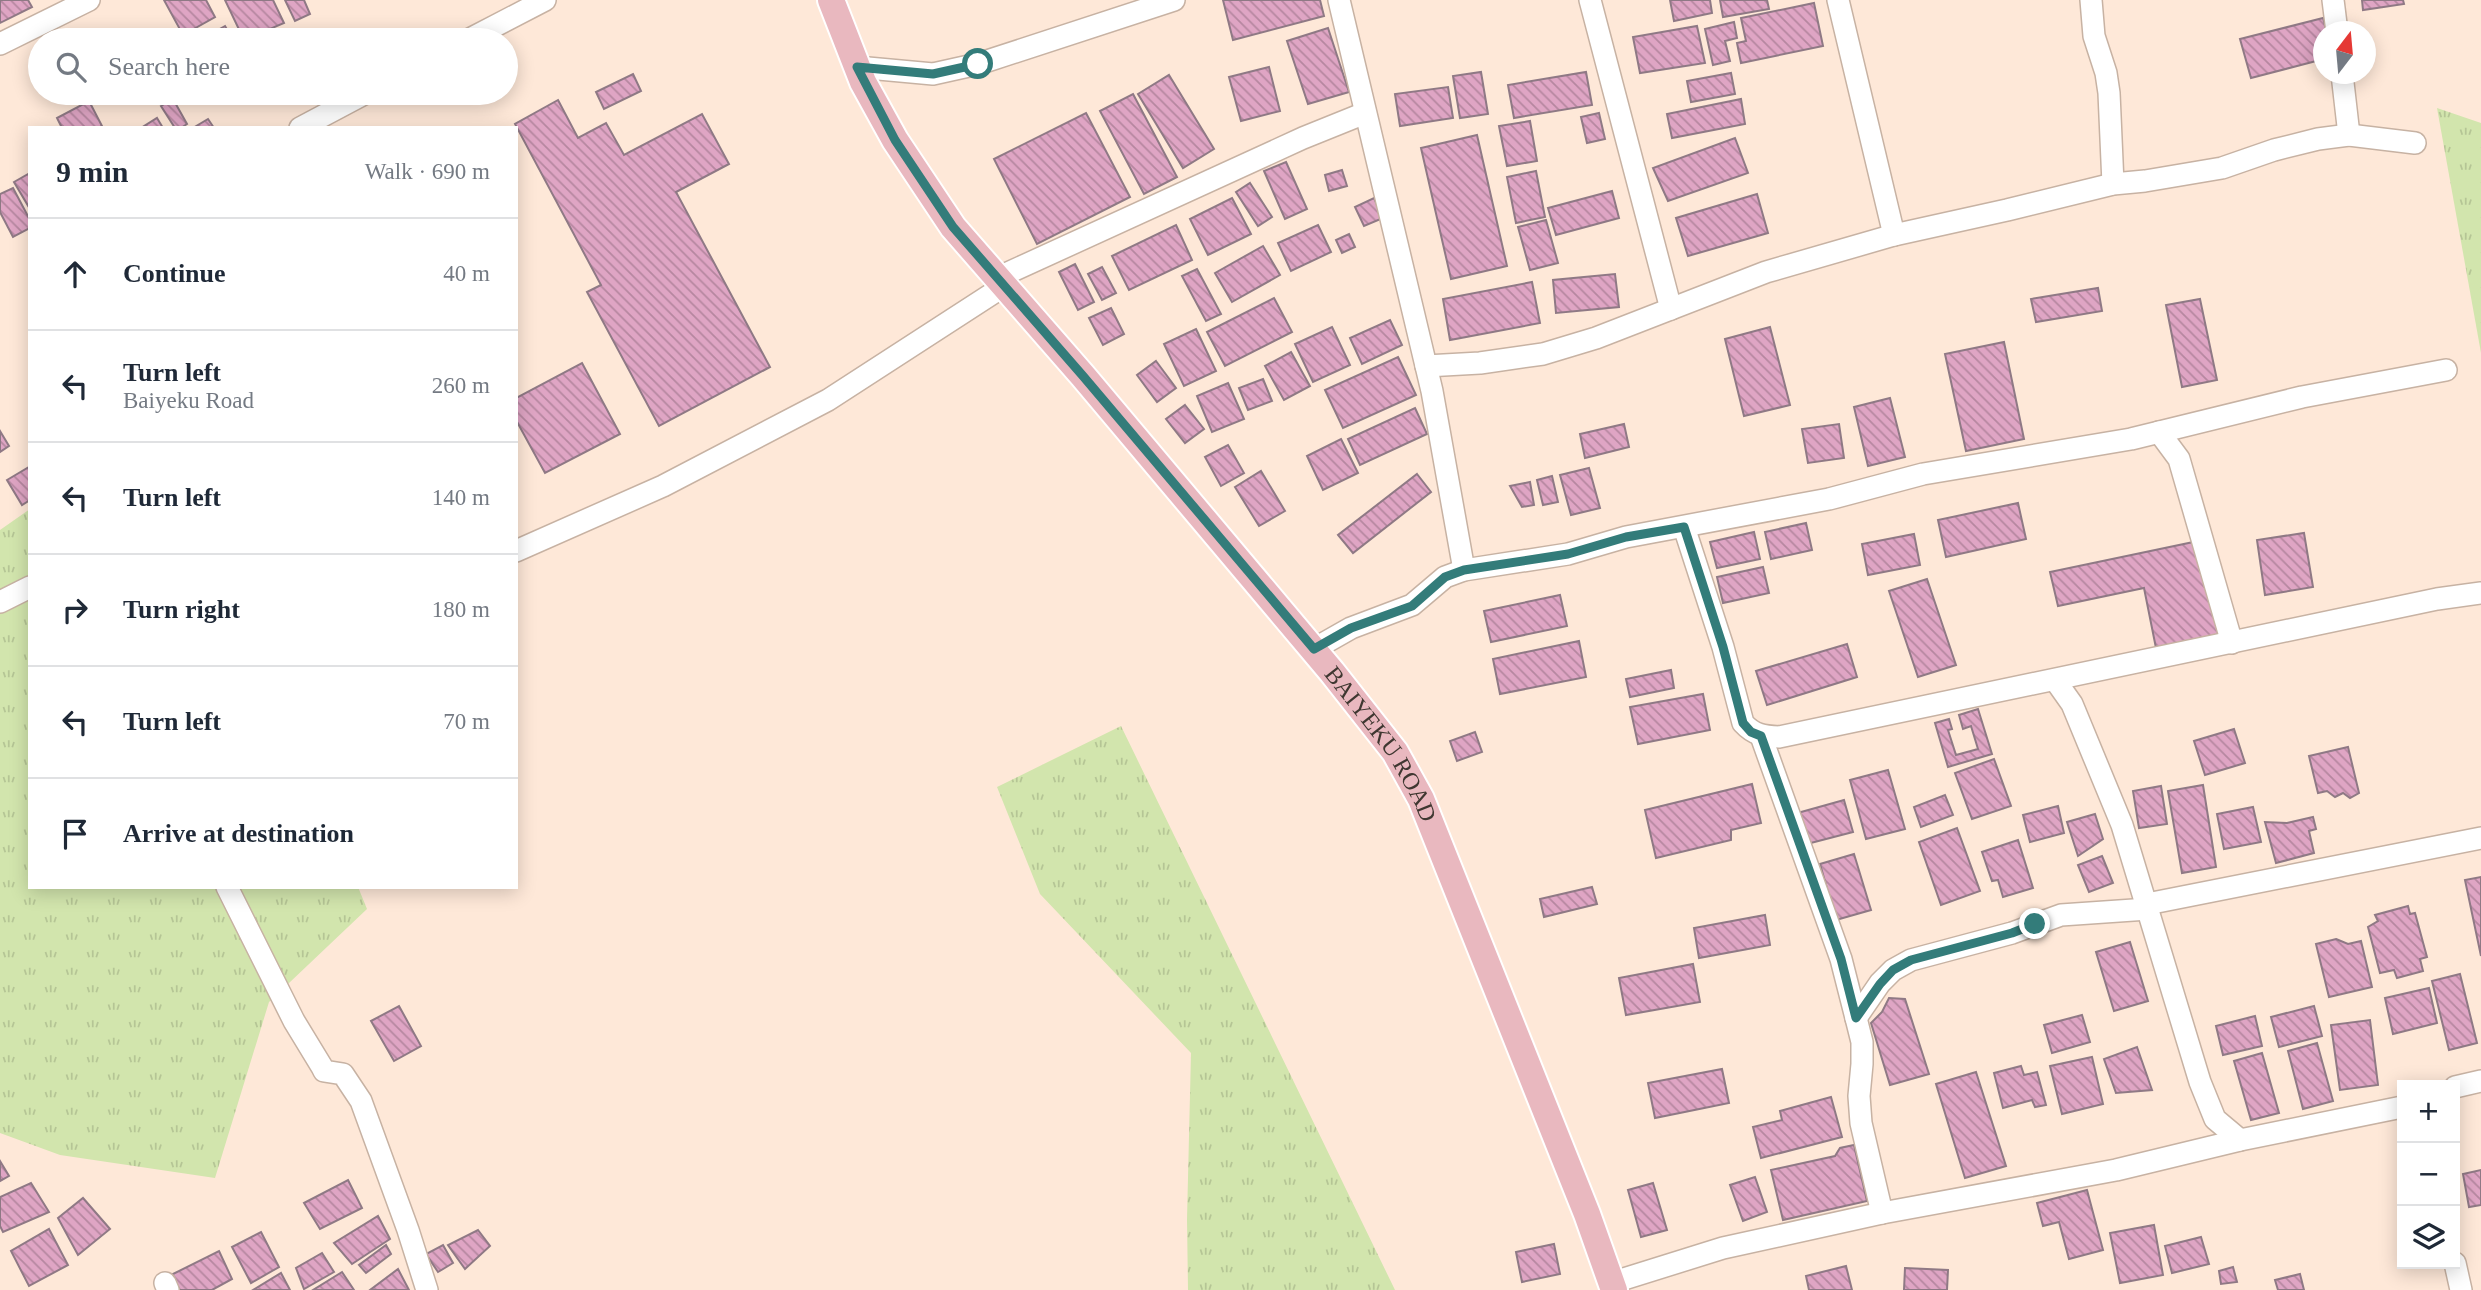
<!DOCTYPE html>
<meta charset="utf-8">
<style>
body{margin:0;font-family:Georgia,serif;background:#f2f2f3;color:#1f2937}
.controls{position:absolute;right:21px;bottom:21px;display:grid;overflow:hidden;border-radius:0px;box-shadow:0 4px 18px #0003}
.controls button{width:63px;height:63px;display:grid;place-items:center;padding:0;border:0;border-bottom:2px solid #e0e1e3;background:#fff;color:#1f2937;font:35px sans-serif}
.compass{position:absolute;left:2313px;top:21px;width:63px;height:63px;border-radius:50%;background:#fff;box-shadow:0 4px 18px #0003;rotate:16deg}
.stop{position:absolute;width:21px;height:21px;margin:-16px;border:5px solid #337c7a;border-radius:50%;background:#fff}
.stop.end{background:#337c7a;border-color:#fff;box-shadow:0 2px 7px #0008}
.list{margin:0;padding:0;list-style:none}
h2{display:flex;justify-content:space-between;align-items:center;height:91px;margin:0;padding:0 28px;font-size:30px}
h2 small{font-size:23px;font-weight:400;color:#747a83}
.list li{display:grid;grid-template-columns:46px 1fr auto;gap:21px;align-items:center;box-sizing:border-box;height:112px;padding:0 28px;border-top:2px solid #e0e1e3}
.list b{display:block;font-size:26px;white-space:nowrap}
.list p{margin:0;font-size:23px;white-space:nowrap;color:#747a83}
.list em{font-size:23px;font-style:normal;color:#747a83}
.icon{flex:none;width:38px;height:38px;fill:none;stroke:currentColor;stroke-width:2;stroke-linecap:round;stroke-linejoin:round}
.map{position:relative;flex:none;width:2481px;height:1290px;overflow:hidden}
.search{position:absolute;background:#fff;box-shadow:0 4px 18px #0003;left:28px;top:28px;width:490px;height:77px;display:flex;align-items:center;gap:18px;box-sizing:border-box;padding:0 24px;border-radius:38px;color:#747a83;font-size:26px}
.panel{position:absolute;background:#fff;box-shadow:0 4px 18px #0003;left:28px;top:126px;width:490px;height:763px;border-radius:0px}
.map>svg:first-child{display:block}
.grass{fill:url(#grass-tufts)}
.building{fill:url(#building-back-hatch);stroke:#8f7985;stroke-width:2}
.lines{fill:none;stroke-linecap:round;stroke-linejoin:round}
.minor-casing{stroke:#c7b2a3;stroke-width:24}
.major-casing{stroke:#fff;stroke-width:30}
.minor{stroke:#fff;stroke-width:21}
.major{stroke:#e9b8bf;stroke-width:26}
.route{stroke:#337c7a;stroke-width:9}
.labels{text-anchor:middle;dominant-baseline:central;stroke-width:5;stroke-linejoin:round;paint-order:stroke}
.street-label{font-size:24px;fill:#3f3731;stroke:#fee8d8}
</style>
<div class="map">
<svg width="2481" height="1290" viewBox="0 0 2481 1290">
<defs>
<pattern id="grass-tufts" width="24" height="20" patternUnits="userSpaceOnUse" patternTransform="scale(1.75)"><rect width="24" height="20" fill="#d2e5ad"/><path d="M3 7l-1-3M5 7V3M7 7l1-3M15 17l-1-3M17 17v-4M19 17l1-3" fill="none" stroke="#b5c595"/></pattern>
<pattern id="building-back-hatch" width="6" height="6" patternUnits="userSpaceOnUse" patternTransform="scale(1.75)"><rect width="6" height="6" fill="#dfa5c4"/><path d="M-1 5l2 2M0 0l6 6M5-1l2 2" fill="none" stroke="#b687a0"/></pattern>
</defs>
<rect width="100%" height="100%" fill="#fee8d8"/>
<g class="grass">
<polygon points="2437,108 2481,123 2481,353"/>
<polygon points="30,509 30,887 358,887 367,909 269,1002 215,1178 60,1155 0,1133 0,530"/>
<polygon points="1121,726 1395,1290 1188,1290 1187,1219 1191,1053 1040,894 997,787"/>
</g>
<g class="building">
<polygon points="0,0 28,0 32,7 0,23"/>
<polygon points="164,0 206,0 215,17 183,35"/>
<polygon points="225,0 273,0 284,23 244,40"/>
<polygon points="285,0 304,0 310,14 295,21"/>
<polygon points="1223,0 1320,0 1324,16 1233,40"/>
<polygon points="1670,0 1710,0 1712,13 1674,21"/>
<polygon points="1720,0 1767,0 1769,9 1723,17"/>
<polygon points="2362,0 2403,0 2404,4 2363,10"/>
<polygon points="1814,3 1823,46 1741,63 1737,43 1746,41 1741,18"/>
<polygon points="2323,18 2327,32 2324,32 2324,59 2251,78 2240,39"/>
<polygon points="1734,22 1737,38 1725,41 1730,61 1713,65 1705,29"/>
<polygon points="225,26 233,40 200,40"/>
<polygon points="1697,26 1705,63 1640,73 1633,37"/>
<polygon points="1328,28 1349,92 1308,104 1287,41"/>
<polygon points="1269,67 1280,111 1241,121 1229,77"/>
<polygon points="1481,72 1488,114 1460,118 1453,76"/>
<polygon points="1586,72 1592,105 1514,118 1508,85"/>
<polygon points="1731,73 1735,94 1691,102 1687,81"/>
<polygon points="633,74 641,91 604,109 596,92"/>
<polygon points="1169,75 1214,149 1183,168 1138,94"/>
<polygon points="1448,87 1453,118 1400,126 1395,94"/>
<polygon points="1133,94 1177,177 1144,194 1100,111"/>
<polygon points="173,99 187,124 181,128 175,128 161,106"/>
<polygon points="1741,99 1745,124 1672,138 1667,114"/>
<polygon points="558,100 578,138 606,123 624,155 702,114 729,164 676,192 770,367 659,426 587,292 601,285 515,124"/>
<polygon points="89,101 102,126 98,128 62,128 57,118"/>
<polygon points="1086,113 1130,197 1037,244 994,159"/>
<polygon points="1599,113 1605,139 1587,143 1581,117"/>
<polygon points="157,118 163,128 141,128"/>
<polygon points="208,119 214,128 193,128"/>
<polygon points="1530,121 1537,161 1507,166 1499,126"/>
<polygon points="1477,135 1507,266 1451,279 1421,148"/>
<polygon points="1735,138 1748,173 1668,201 1653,168"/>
<polygon points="1286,162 1307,209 1285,219 1264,171"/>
<polygon points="1342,170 1347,186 1329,191 1325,175"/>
<polygon points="1536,171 1545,217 1516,223 1507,177"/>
<polygon points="30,173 30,209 14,182"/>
<polygon points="1250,183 1272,217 1258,226 1236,192"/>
<polygon points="13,188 30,220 30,228 13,237 0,212 0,194"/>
<polygon points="1612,191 1619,218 1556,235 1548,208"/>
<polygon points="1757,194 1768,233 1688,256 1676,218"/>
<polygon points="1232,198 1251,234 1208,255 1190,219"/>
<polygon points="1374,198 1383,218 1364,226 1355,207"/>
<polygon points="1546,220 1558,263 1530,270 1518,227"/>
<polygon points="1176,225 1192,260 1129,290 1112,256"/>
<polygon points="1318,225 1331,252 1291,271 1278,243"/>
<polygon points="1349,234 1355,247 1342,253 1336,240"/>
<polygon points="1263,246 1280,275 1232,302 1215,273"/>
<polygon points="1075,264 1094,302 1078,310 1059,272"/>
<polygon points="1102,267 1116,293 1102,300 1088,274"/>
<polygon points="1197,269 1221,314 1206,321 1182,276"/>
<polygon points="1615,274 1619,307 1556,313 1553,280"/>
<polygon points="1532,282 1540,323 1450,340 1443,299"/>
<polygon points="2098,288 2102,311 2036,322 2031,299"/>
<polygon points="1274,298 1292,332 1225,366 1207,332"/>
<polygon points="2200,299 2217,380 2182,387 2166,305"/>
<polygon points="1111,308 1124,334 1103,345 1089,318"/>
<polygon points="1390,320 1402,345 1362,364 1350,338"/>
<polygon points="1332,327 1350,365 1313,382 1295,344"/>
<polygon points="1770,327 1790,405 1744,416 1725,339"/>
<polygon points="1196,329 1216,371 1184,386 1164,344"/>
<polygon points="2004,342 2024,439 1966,451 1945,354"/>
<polygon points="1291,352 1310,386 1284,400 1265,366"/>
<polygon points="1398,357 1416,395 1343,428 1325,390"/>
<polygon points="1156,361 1176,388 1157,402 1137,375"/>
<polygon points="582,363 620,434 545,473 516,420 516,398"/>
<polygon points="1263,379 1272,401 1248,410 1239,388"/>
<polygon points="1228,383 1244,419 1212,432 1197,396"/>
<polygon points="1890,398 1905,457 1868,466 1854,407"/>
<polygon points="1185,405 1204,429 1185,443 1166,419"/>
<polygon points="1415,408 1427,434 1360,465 1348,439"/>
<polygon points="1624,424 1629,447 1585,458 1580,434"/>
<polygon points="1839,424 1844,458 1808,463 1802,429"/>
<polygon points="0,431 9,446 0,452"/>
<polygon points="1341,439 1358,473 1323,490 1307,456"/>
<polygon points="1228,445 1244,473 1221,486 1205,457"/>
<polygon points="29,467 30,500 22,505 7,480"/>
<polygon points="1589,468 1600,508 1571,515 1560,475"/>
<polygon points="1261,471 1285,511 1259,526 1235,487"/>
<polygon points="1417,474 1431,492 1353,553 1338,535"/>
<polygon points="1552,476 1558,502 1543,505 1537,480"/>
<polygon points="1530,482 1534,505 1522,507 1510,486"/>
<polygon points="2018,503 2026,539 1946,557 1938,520"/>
<polygon points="1806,523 1812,550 1771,559 1765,532"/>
<polygon points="1754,532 1760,559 1717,568 1710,542"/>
<polygon points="2304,533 2313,587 2265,595 2257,540"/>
<polygon points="1914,534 1920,565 1868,575 1862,544"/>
<polygon points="2203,540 2223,634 2156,648 2144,588 2058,606 2050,572"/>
<polygon points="1763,567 1769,593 1723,603 1717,577"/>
<polygon points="1927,579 1956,665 1918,677 1889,591"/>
<polygon points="1560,595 1567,626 1491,642 1484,611"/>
<polygon points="1579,641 1586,677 1500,694 1493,659"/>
<polygon points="1847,644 1857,677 1767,705 1756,671"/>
<polygon points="1671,670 1674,688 1630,697 1626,679"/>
<polygon points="1703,694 1710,730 1638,744 1630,707"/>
<polygon points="1978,709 1992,754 1948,767 1935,723 1949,719 1952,729 1948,730 1956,755 1978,749 1971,726 1963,729 1959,715"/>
<polygon points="2234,729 2245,763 2205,775 2194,741"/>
<polygon points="1475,732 1482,752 1457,761 1450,741"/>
<polygon points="2348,747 2359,793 2350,798 2343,793 2335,797 2327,791 2318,793 2309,756"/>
<polygon points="1994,759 2011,806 1972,819 1955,773"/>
<polygon points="1888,770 1905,829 1866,839 1850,780"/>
<polygon points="1752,784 1761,823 1731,830 1731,840 1656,858 1645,810"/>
<polygon points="2203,785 2216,867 2182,873 2168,791"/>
<polygon points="2161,786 2167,824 2139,828 2133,791"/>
<polygon points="1945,795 1953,815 1921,827 1914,807"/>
<polygon points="1844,800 1853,832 1803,845 1794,814"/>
<polygon points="2058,806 2064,833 2030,842 2023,815"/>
<polygon points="2253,807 2261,842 2224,849 2217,814"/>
<polygon points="2095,814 2103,839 2078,856 2067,822"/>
<polygon points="2313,817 2316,829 2309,831 2314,853 2276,863 2265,822 2287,823"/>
<polygon points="1957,828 1980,891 1941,905 1919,842"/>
<polygon points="2018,840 2033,888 2003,897 1998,880 1992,881 1982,852"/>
<polygon points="1854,854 1871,910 1836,920 1820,864"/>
<polygon points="2102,856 2113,883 2089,892 2078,865"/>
<polygon points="2481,877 2481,956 2465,880"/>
<polygon points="1592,887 1597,904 1544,917 1540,899"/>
<polygon points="2408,906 2410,914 2415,913 2427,957 2420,959 2423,971 2397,978 2394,970 2380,973 2368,927 2378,921 2375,915"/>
<polygon points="1765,915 1770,945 1699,958 1694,928"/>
<polygon points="2336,939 2348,944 2361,941 2372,987 2329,997 2316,944"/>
<polygon points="2130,942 2148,1001 2114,1011 2096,952"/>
<polygon points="1693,964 1700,1002 1626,1015 1619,978"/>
<polygon points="2460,974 2477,1043 2449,1050 2432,981"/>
<polygon points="2429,988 2437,1023 2393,1034 2385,998"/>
<polygon points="1889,998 1905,999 1929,1074 1890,1085 1871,1023 1882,1012"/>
<polygon points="399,1006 421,1046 394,1061 371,1021"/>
<polygon points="2314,1006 2322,1036 2279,1047 2271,1017"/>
<polygon points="2082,1015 2090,1042 2052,1053 2044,1025"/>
<polygon points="2255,1016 2262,1046 2223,1055 2216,1026"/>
<polygon points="2370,1020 2378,1085 2340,1090 2331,1025"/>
<polygon points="2317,1043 2333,1101 2303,1109 2288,1051"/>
<polygon points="2137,1047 2152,1090 2116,1093 2104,1059"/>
<polygon points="2262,1053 2279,1113 2251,1120 2234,1061"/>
<polygon points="2092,1057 2103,1104 2062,1114 2050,1066"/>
<polygon points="2021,1066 2024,1075 2037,1072 2046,1105 2035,1107 2032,1100 2003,1108 1994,1073"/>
<polygon points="1722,1069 1729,1103 1655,1118 1648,1083"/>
<polygon points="1976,1072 2006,1166 1965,1178 1936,1084"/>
<polygon points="1831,1097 1842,1137 1761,1158 1753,1127 1782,1120 1780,1111"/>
<polygon points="1854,1145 1867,1201 1783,1220 1771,1170 1835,1156 1840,1148"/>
<polygon points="0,1161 9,1176 0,1181"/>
<polygon points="2481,1170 2481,1205 2469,1207 2463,1174"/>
<polygon points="1755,1177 1767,1212 1743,1221 1730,1185"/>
<polygon points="348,1180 362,1208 320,1229 304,1203"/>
<polygon points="31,1183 49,1212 3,1232 0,1226 0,1197"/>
<polygon points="1653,1183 1667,1230 1641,1237 1628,1190"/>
<polygon points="2087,1190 2103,1250 2069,1259 2059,1222 2043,1226 2037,1203"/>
<polygon points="83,1198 110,1229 78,1255 58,1218"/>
<polygon points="378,1216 390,1239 352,1264 334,1243"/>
<polygon points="2154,1225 2163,1275 2120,1283 2110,1233"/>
<polygon points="49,1229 68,1265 29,1286 11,1251"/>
<polygon points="478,1230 490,1246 465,1269 448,1245"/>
<polygon points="261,1232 279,1267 251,1283 232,1247"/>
<polygon points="2201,1237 2209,1264 2172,1273 2165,1246"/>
<polygon points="1554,1244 1560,1274 1522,1282 1516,1252"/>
<polygon points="386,1245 391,1254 366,1273 359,1265"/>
<polygon points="443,1245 453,1263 438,1272 426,1254"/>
<polygon points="219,1251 232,1279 212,1290 180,1290 171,1275"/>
<polygon points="322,1253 334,1272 304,1289 296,1268"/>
<polygon points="1846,1266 1852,1290 1809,1290 1806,1276"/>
<polygon points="2233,1267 2237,1282 2221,1284 2219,1271"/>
<polygon points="1905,1268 1948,1270 1947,1290 1904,1290"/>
<polygon points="398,1269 409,1290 370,1290"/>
<polygon points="342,1272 354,1290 313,1290"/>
<polygon points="281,1273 290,1290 253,1290"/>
<polygon points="2300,1274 2304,1290 2278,1290 2275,1280"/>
</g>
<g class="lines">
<defs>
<g id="minor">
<polyline points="1339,0 1432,391 1464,570"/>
<polyline points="1590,0 1671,309"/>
<polyline points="1838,0 1894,235"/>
<polyline points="2091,0 2094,36 2106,73 2109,93 2113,184"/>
<polyline points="2333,0 2337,32"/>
<polyline points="468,40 545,0"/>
<polyline points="0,44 89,0"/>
<polyline points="857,67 933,74 978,64 1174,0"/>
<polyline points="2342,74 2349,135"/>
<polyline points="300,128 366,93"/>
<polyline points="997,278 1303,138 1365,113"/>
<polyline points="1426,366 1480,363 1543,354 1596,338 1766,272 1894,235 2007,210 2113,184 2145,181 2222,168 2274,150 2318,139 2349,135 2415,143"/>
<polyline points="2159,432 2179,459 2232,643"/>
<path d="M 1684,527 L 1723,647 L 1743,723 C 1754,735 1763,736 1779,737 L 2437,599 L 2481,593"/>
<polyline points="516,551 663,486 828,400 1004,286"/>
<polyline points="0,602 30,587"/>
<polyline points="1314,649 1351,628 1412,605 1445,577 1464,570 1568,554 1626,537 1829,499 1923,474 2131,439 2302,397 2446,370"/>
<polyline points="2055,680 2072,704 2122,825 2200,1082 2215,1119 2240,1140"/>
<polyline points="1761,736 1841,959 1856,1018 1862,1042 1862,1064 1859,1096 1861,1123 1882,1213"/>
<polyline points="227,887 294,1021 322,1067 324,1071 343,1074 361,1101 408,1230 427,1290"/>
<polyline points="2147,904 2481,838"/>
<polyline points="1856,1018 1880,983 1893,970 1911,960 2012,933 2061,915 2148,909"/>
<polyline points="2455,1087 2481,1081"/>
<polyline points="2455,1263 2461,1290"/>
<polyline points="165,1283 168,1290"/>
<polyline points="1611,1283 1723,1248 1882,1213 2116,1170 2240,1140 2402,1107"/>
</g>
<g id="major">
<path id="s1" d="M 831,0 L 863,82 L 895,140 L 953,227 L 1083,376 L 1332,672 L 1395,752 L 1421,799 L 1587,1214 L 1614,1290"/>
</g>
</defs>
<use href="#minor" class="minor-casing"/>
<use href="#major" class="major-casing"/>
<use href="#minor" class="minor"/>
<use href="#major" class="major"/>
</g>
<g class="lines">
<polyline class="route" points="978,64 933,74 857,67 895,140 953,227 1083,376 1314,649 1351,628 1412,606 1445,577 1464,570 1568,554 1626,537 1684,527 1723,647 1743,723 1751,732 1761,736 1841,959 1856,1018 1880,984 1893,970 1911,960 2012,933 2035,924"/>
</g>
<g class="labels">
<g class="street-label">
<text stroke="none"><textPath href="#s1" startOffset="931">BAIYEKU ROAD</textPath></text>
</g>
</g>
</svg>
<div class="controls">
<button>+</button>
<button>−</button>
<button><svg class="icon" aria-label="layers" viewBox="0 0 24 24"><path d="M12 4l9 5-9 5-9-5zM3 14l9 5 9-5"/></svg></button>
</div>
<svg class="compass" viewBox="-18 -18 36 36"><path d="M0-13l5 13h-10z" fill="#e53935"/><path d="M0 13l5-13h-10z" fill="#747a83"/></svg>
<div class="stop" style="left:978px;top:64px"></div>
<div class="stop end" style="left:2035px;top:924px"></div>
<div class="search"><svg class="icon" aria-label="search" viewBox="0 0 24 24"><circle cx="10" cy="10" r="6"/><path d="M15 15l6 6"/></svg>Search here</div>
<section class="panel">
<h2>9 min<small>Walk · 690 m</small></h2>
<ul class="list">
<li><svg class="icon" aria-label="ahead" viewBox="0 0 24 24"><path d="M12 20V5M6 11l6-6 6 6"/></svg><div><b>Continue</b></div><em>40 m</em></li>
<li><svg class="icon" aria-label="left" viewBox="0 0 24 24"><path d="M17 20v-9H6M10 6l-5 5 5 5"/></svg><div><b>Turn left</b><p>Baiyeku Road</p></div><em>260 m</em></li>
<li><svg class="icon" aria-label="left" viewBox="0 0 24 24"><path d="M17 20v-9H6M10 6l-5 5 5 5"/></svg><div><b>Turn left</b></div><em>140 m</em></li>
<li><svg class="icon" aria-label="right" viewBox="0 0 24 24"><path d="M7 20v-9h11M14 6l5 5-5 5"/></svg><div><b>Turn right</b></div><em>180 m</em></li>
<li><svg class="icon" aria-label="left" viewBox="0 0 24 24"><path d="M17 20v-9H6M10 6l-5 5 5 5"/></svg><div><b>Turn left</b></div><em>70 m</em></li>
<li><svg class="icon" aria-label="arrive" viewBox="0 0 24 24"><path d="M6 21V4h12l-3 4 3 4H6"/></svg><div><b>Arrive at destination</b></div></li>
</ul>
</section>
</div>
